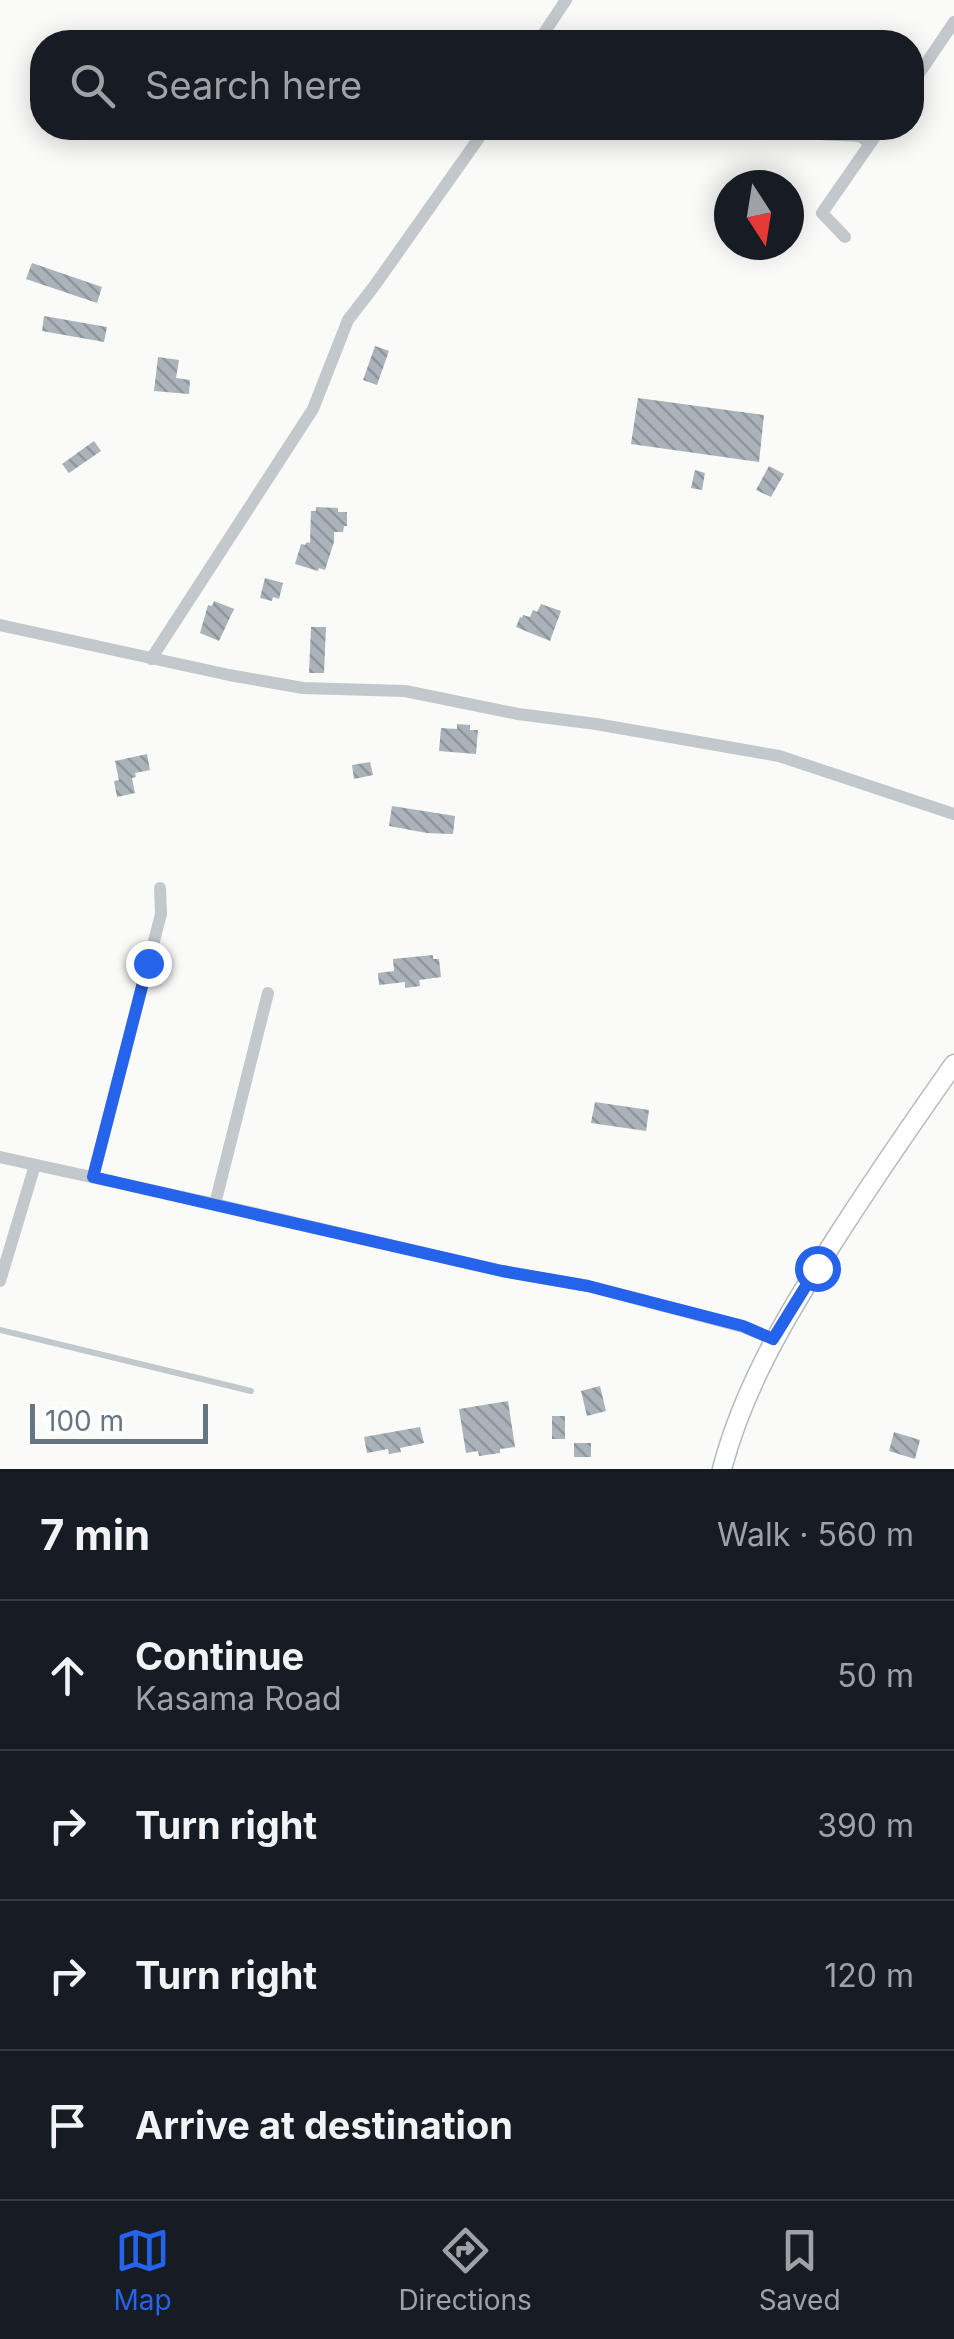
<!DOCTYPE html>
<meta charset="utf-8">
<style>
body{margin:0;font-family:Inter,sans-serif;background:#20242c;color:#f1f3f6}
.compass{position:absolute;left:714px;top:170px;width:90px;height:90px;border-radius:50%;background:#171b24;box-shadow:0 5px 25px #0003;rotate:168deg}
.scale{position:absolute;left:30px;bottom:25px;width:178px;box-sizing:border-box;padding-left:10px;border:5px solid #657683;border-top:0;font-size:28px;line-height:35px;white-space:nowrap;color:#657683;-webkit-text-stroke:8px #fff;paint-order:stroke}
.stop{position:absolute;width:30px;height:30px;margin:-22px;border:8px solid #2563eb;border-radius:50%;background:#fff}
.stop.end{background:#2563eb;border-color:#fff;box-shadow:0 2px 10px #0008}
.list{margin:0;padding:0;list-style:none}
h2{display:flex;justify-content:space-between;align-items:center;height:130px;margin:0;padding:0 40px;font-size:42px}
h2 small{font-size:32px;font-weight:400;color:#9ea1a6}
.list li{display:grid;grid-template-columns:65px 1fr auto;gap:30px;align-items:center;box-sizing:border-box;height:150px;padding:0 40px;border-top:2px solid #363941}
.list b{display:block;font-size:38px;white-space:nowrap}
.list p{margin:0;font-size:32px;white-space:nowrap;color:#9ea1a6}
.list em{font-size:32px;font-style:normal;color:#9ea1a6}
.icon{flex:none;width:55px;height:55px;fill:none;stroke:currentColor;stroke-width:2;stroke-linecap:round;stroke-linejoin:round}
.map{position:relative;flex:none;width:954px;height:1469px;overflow:hidden}
.search{position:absolute;background:#171b24;box-shadow:0 5px 25px #0003;left:30px;right:30px;top:30px;height:110px;display:flex;align-items:center;gap:25px;box-sizing:border-box;padding:0 35px;border-radius:40px;color:#9ea1a6;font-size:38px}
.sheet{height:730px;background:#171b24}
nav{display:flex;justify-content:space-around;align-items:center;box-sizing:border-box;height:140px;border-top:2px solid #363941;background:#171b24;font-size:28px;color:#9ea1a6}
nav a{display:grid;justify-items:center;gap:5px}
nav .on{color:#2563eb}
.map>svg:first-child{display:block}
.building{fill:url(#building-back-hatch)}
.lines{fill:none;stroke-linecap:round;stroke-linejoin:round}
.secondary-casing{stroke:#b3babf;stroke-width:21}
.lane{stroke:#c3c8cc;stroke-width:6}
.street{stroke:#c3c8cc;stroke-width:12}
.secondary{stroke:#fff;stroke-width:18}
.route{stroke:#2563eb;stroke-width:12}
</style>
<div class="map">
<svg width="954" height="1469" viewBox="0 0 954 1469">
<defs>
<pattern id="building-back-hatch" width="6" height="6" patternUnits="userSpaceOnUse" patternTransform="scale(2.5)"><rect width="6" height="6" fill="#aab3b9"/><path d="M-1 5l2 2M0 0l6 6M5-1l2 2" fill="none" stroke="#8e969c"/></pattern>
</defs>
<rect width="100%" height="100%" fill="#fafaf8"/>
<g class="building">
<polygon points="877,30 879,42 840,42 840,38"/>
<polygon points="32,263 102,287 97,303 26,279"/>
<polygon points="44,316 107,327 104,342 42,331"/>
<polygon points="375,346 389,351 377,385 363,380"/>
<polygon points="158,357 179,360 176,378 190,380 189,394 154,391"/>
<polygon points="638,398 764,415 759,462 631,444"/>
<polygon points="94,441 101,451 69,473 62,464"/>
<polygon points="769,466 784,474 771,497 756,490"/>
<polygon points="695,470 705,473 702,490 691,488"/>
<polygon points="316,507 338,508 338,512 347,512 347,526 344,526 343,532 334,532 334,542 325,570 319,568 318,571 295,564 301,544 305,545 307,542 310,543 311,511 316,511"/>
<polygon points="265,578 283,583 279,599 273,597 272,601 260,598"/>
<polygon points="214,601 234,609 219,641 200,633 208,605 212,606"/>
<polygon points="541,604 561,611 550,641 516,627 520,617 522,618 523,615 530,617 533,610 537,612"/>
<polygon points="311,627 326,627 324,673 309,673"/>
<polygon points="457,724 470,725 470,730 478,730 476,754 439,751 441,728 457,729"/>
<polygon points="147,754 150,770 135,773 136,777 132,778 135,793 117,797 114,781 119,780 115,761"/>
<polygon points="370,762 373,775 354,779 352,765"/>
<polygon points="392,806 455,816 453,834 427,833 389,826"/>
<polygon points="433,955 433,959 439,959 441,977 419,980 420,986 405,988 405,982 379,985 378,973 394,971 393,959"/>
<polygon points="595,1102 649,1110 646,1131 591,1123"/>
<polygon points="600,1386 606,1411 587,1416 581,1391"/>
<polygon points="508,1401 515,1447 500,1449 500,1453 479,1456 478,1451 466,1453 459,1409"/>
<rect x="552" y="1416" width="13" height="23"/>
<polygon points="420,1427 424,1443 400,1448 401,1452 389,1454 388,1449 367,1453 364,1437"/>
<polygon points="894,1432 920,1440 915,1459 889,1451"/>
<rect x="574" y="1443" width="17" height="14"/>
</g>
<g class="lines">
<defs>
<path id="secondary" d="M 722,1469 C 743,1389 785,1318 829,1249 C 869,1186 911,1125 954,1064"/>
</defs>
<use href="#secondary" class="secondary-casing"/>
<polyline class="lane" points="0,1330 251,1391"/>
<g class="street">
<polyline points="538,42 566,0"/>
<polyline points="912,84 954,22"/>
<polyline points="683,128 860,136 870,143"/>
<polyline points="845,237 822,213 881,128"/>
<polyline points="0,625 229,675 303,688 405,691 518,714 596,724 779,756 954,814"/>
<polyline points="151,659 313,409 348,320 375,285 486,128"/>
<polyline points="0,1157 215,1204 502,1271 588,1286 743,1327 773,1339"/>
<polyline points="93,1177 161,914 160,888"/>
<polyline points="215,1204 268,993"/>
<polyline points="0,1281 35,1165"/>
</g>
<use href="#secondary" class="secondary"/>
</g>
<g class="lines">
<polyline class="route" points="148,963 93,1177 502,1271 588,1286 743,1326 773,1339 817,1268"/>
</g>
</svg>
<svg class="compass" viewBox="-18 -18 36 36"><path d="M0-13l5 13h-10z" fill="#e53935"/><path d="M0 13l5-13h-10z" fill="#9ea1a6"/></svg>
<div class="scale">100 m</div>
<div class="stop" style="left:817px;top:1268px"></div>
<div class="stop end" style="left:148px;top:963px"></div>
<div class="search"><svg class="icon" aria-label="search" viewBox="0 0 24 24"><circle cx="10" cy="10" r="6"/><path d="M15 15l6 6"/></svg>Search here</div>
</div>
<section class="sheet">
<h2>7 min<small>Walk · 560 m</small></h2>
<ul class="list">
<li><svg class="icon" aria-label="ahead" viewBox="0 0 24 24"><path d="M12 20V5M6 11l6-6 6 6"/></svg><div><b>Continue</b><p>Kasama Road</p></div><em>50 m</em></li>
<li><svg class="icon" aria-label="right" viewBox="0 0 24 24"><path d="M7 20v-9h11M14 6l5 5-5 5"/></svg><div><b>Turn right</b></div><em>390 m</em></li>
<li><svg class="icon" aria-label="right" viewBox="0 0 24 24"><path d="M7 20v-9h11M14 6l5 5-5 5"/></svg><div><b>Turn right</b></div><em>120 m</em></li>
<li><svg class="icon" aria-label="arrive" viewBox="0 0 24 24"><path d="M6 21V4h12l-3 4 3 4H6"/></svg><div><b>Arrive at destination</b></div></li>
</ul>
</section>
<nav>
<a class="on"><svg class="icon" aria-label="map" viewBox="0 0 24 24"><path d="M3 6l6-2 6 2 6-2v14l-6 2-6-2-6 2zM9 4v14M15 6v14"/></svg>Map</a>
<a><svg class="icon" aria-label="directions" viewBox="0 0 24 24"><path d="M12 3l9 9-9 9-9-9zM9 14v-3h6M13 9l2 2-2 2"/></svg>Directions</a>
<a><svg class="icon" aria-label="saved" viewBox="0 0 24 24"><path d="M7 4h10v16l-5-4-5 4z"/></svg>Saved</a>
</nav>
